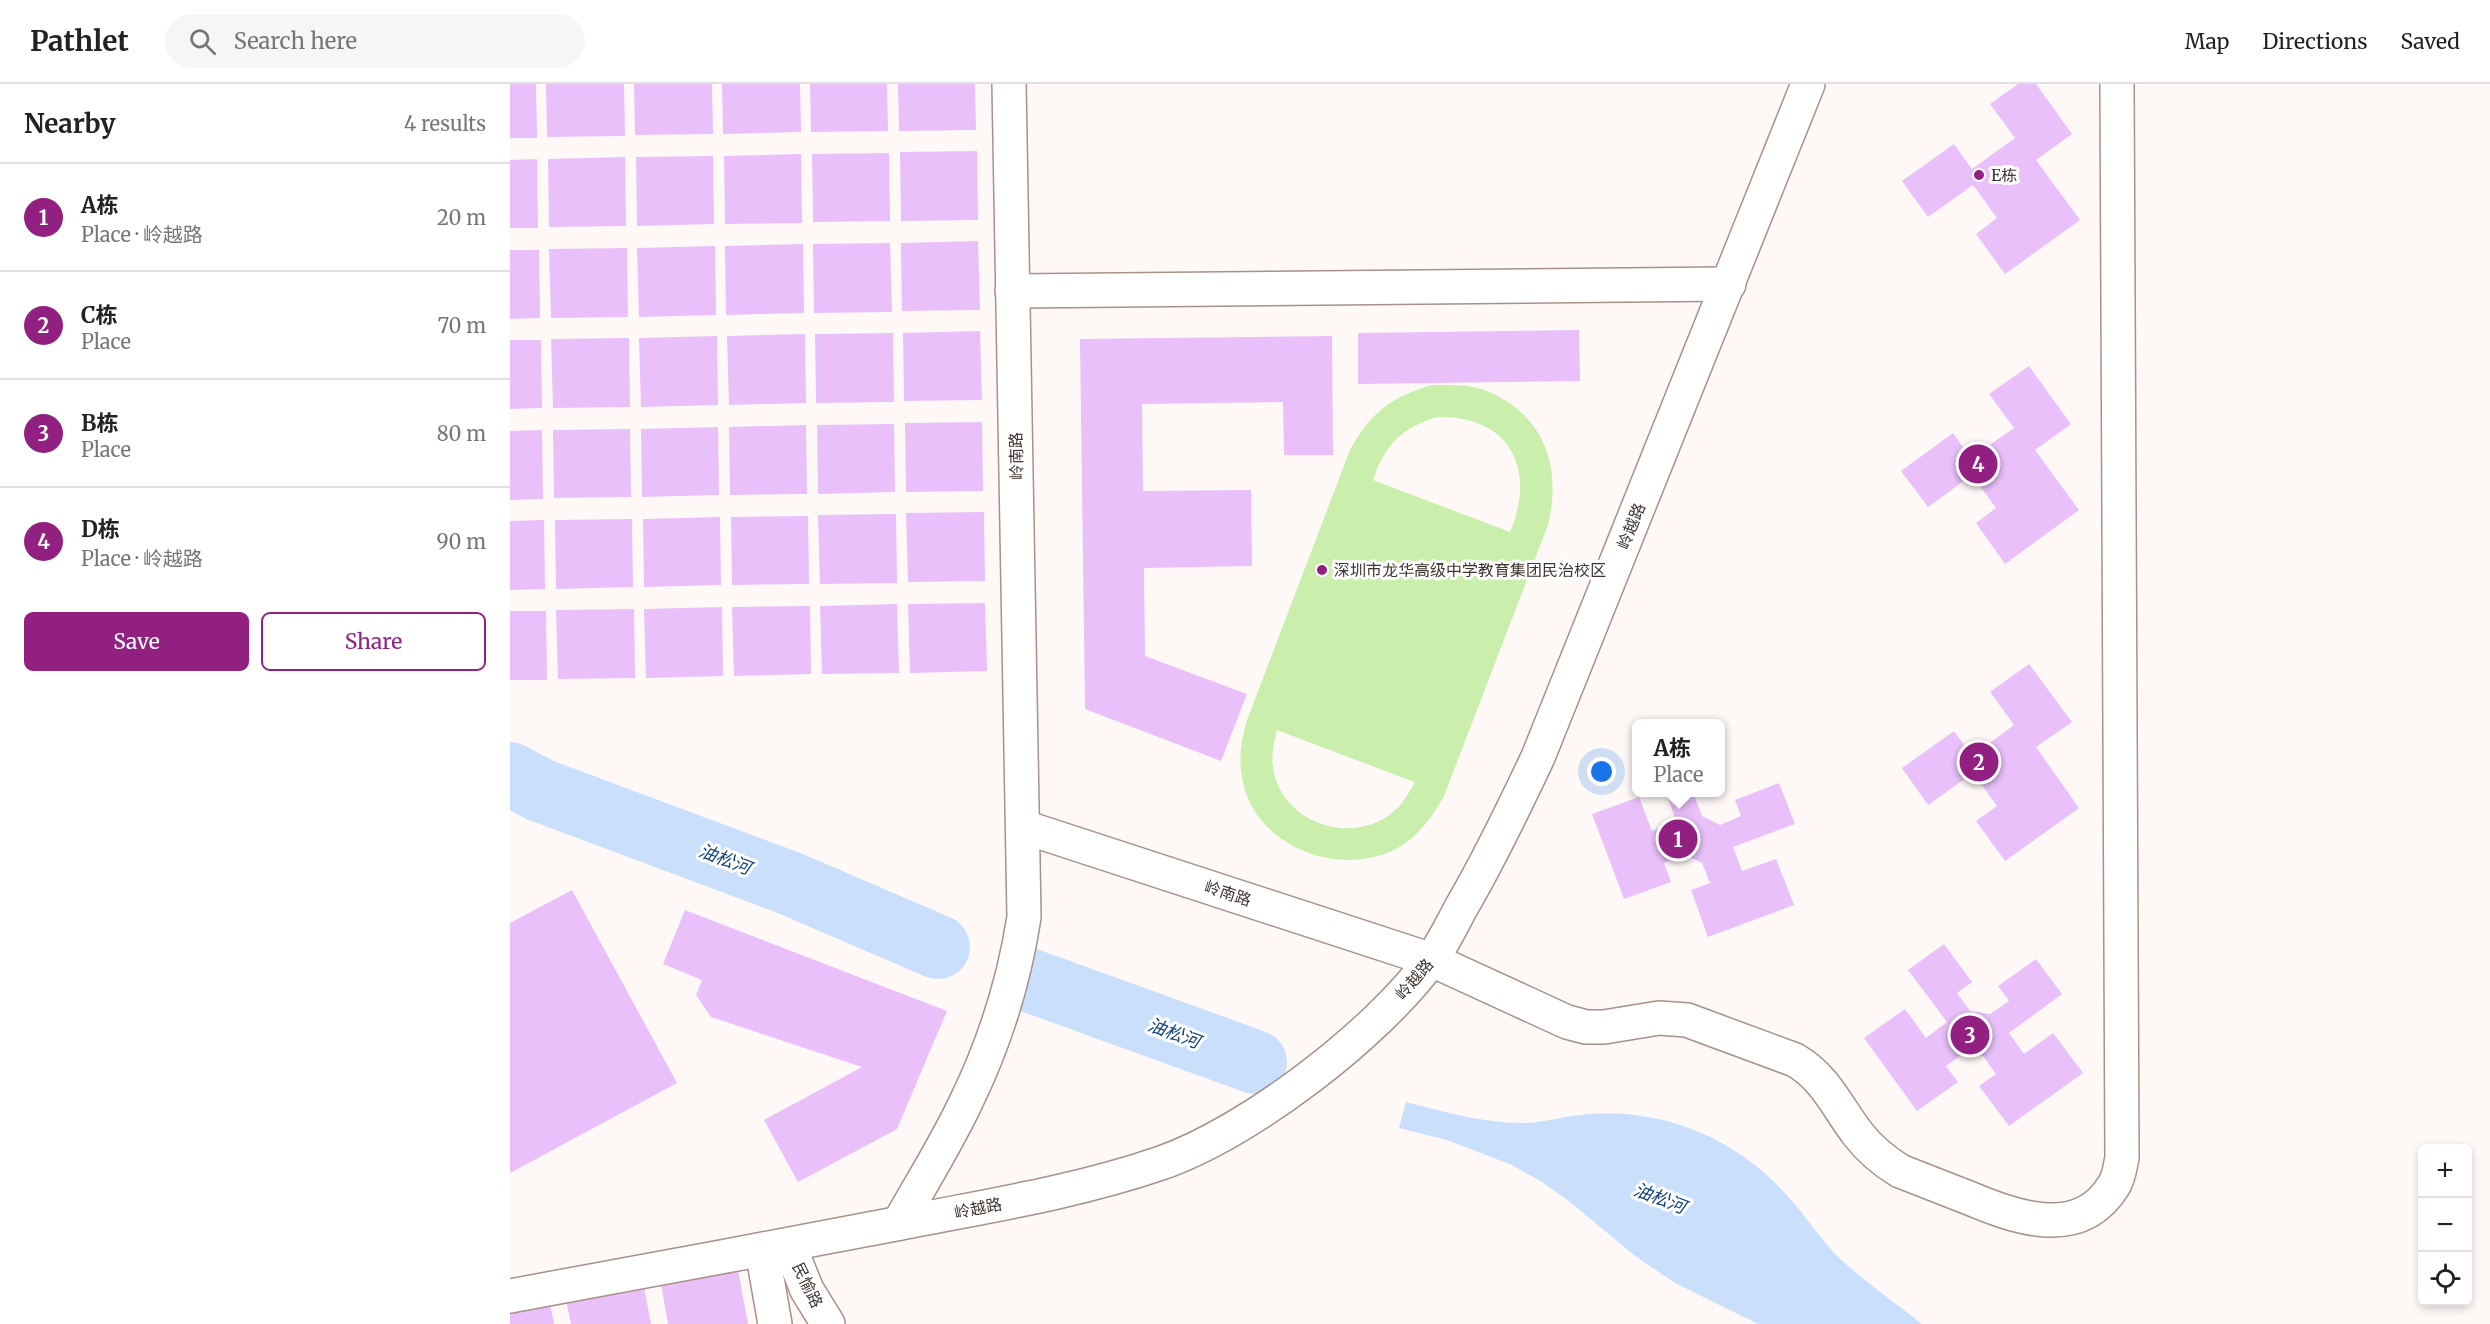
<!DOCTYPE html>
<meta charset="utf-8">
<style>
body{margin:0;font-family:Merriweather,"Noto Sans SC",serif;background:#f6f6f6;color:#222}
.controls{position:absolute;right:18px;bottom:18px;display:grid;overflow:hidden;border-radius:9px;box-shadow:0 3px 9px #0003}
.controls button{width:54px;height:54px;display:grid;place-items:center;padding:0;border:0;border-bottom:2px solid #e0e0e0;background:#fff;color:#222;font:30px sans-serif}
.you{position:absolute;left:1092px;top:688px;width:21px;height:21px;margin:-15px;border:4px solid #fff;border-radius:50%;background:#1a73e8;box-shadow:0 0 0 9px #1a73e833}
.badge{display:grid;place-items:center;width:39px;height:39px;border-radius:50%;background:#912081;color:#fff;font-size:20px;font-weight:700}
.pin{position:absolute;translate:-50% -50%;border:3px solid #fff;box-shadow:0 2px 6px #0006}
.popup{position:absolute;left:1122px;top:635px;width:93px;height:78px;box-sizing:border-box;display:grid;place-content:center;border-radius:9px;background:#fff;filter:drop-shadow(0 2px 4px #0005);font-size:20px;white-space:nowrap;color:#767676}
.popup b{font-size:22px;color:#222}
.popup::after{content:'';position:absolute;left:50%;top:100%;margin-left:-12px;border:12px solid transparent;border-top-color:#fff}
.list{margin:0;padding:0;list-style:none}
h2{display:flex;justify-content:space-between;align-items:center;height:78px;margin:0;padding:0 24px;font-size:26px}
h2 small{font-size:20px;font-weight:400;color:#767676}
.list li{display:grid;grid-template-columns:39px 1fr auto;gap:18px;align-items:center;box-sizing:border-box;height:108px;padding:0 24px;border-top:2px solid #e0e0e0}
.list b{display:block;font-size:22px;white-space:nowrap}
.list p{margin:0;font-size:20px;white-space:nowrap;color:#767676}
.list em{font-size:20px;font-style:normal;color:#767676}
.actions{display:flex;gap:12px;padding:18px 24px}
.actions a{flex:1;padding:14px 0;border:2px solid #912081;border-radius:9px;text-align:center;font-size:21px;color:#912081}
.actions .main{background:#912081;color:#fff}
.icon{flex:none;width:33px;height:33px;fill:none;stroke:currentColor;stroke-width:2;stroke-linecap:round;stroke-linejoin:round}
.map{position:relative;flex:none;width:1980px;height:1240px;overflow:hidden}
header{display:flex;align-items:center;gap:36px;box-sizing:border-box;height:84px;padding:0 30px;background:#fff;border-bottom:2px solid #e0e0e0}
header strong{font-size:28px}
nav{display:flex;gap:33px;margin-inline-start:auto;font-size:21px}
.search{width:420px;height:54px;background:#f6f6f6;display:flex;align-items:center;gap:15px;box-sizing:border-box;padding:0 21px;border-radius:33px;color:#767676;font-size:22px}
main{display:flex}
aside{flex:1;background:#fff}
.map>svg:first-child{display:block}
.green{fill:#caeeac;fill-rule:evenodd}
.water{fill:#cadffb}
.lines{fill:none;stroke-linecap:round;stroke-linejoin:round}
.river{stroke:#cadffb;stroke-width:64}
.building{fill:#e9c0fa}
.minor-casing{stroke:#a79188;stroke-width:36}
.minor{stroke:#fff;stroke-width:33}
.poi-dot{fill:#912081;stroke:#fff;stroke-width:2}
.labels{text-anchor:middle;dominant-baseline:central;stroke-width:6;stroke-linejoin:round;paint-order:stroke}
.poi-label{font-size:16px;fill:#3e3531;stroke:#fff;text-anchor:start}
.street-label{font-size:16px;fill:#3e3531;stroke:#fff}
.water-label{font-size:18px;font-style:italic;fill:#11437f;stroke:#fff}
</style>
<header>
<strong>Pathlet</strong>
<div class="search"><svg class="icon" aria-label="search" viewBox="0 0 24 24"><circle cx="10" cy="10" r="6"/><path d="M15 15l6 6"/></svg>Search here</div>
<nav><a>Map</a><a>Directions</a><a>Saved</a></nav>
</header>
<main>
<aside>
<h2>Nearby<small>4 results</small></h2>
<ul class="list">
<li><span class="badge">1</span><div><b>A栋</b><p>Place · 岭越路</p></div><em>20 m</em></li>
<li><span class="badge">2</span><div><b>C栋</b><p>Place</p></div><em>70 m</em></li>
<li><span class="badge">3</span><div><b>B栋</b><p>Place</p></div><em>80 m</em></li>
<li><span class="badge">4</span><div><b>D栋</b><p>Place · 岭越路</p></div><em>90 m</em></li>
</ul>
<div class="actions"><a class="main">Save</a><a>Share</a></div>
</aside>
<div class="map">
<svg width="1980" height="1240" viewBox="0 0 1980 1240">
<rect width="100%" height="100%" fill="#fef9f7"/>
<path class="green" d="M 922,301 C 940,301 960,300 977,307 C 1035,331 1052,384 1038,441 L 934,712 C 921,735 904,759 877,769 C 817,792 737,756 731,686 C 729,669 732,653 737,636 L 840,366 C 861,328 881,313 922,301 ZM 927,333 C 999,331 1027,384 1000,448 L 863,396 C 875,361 891,344 927,333 ZM 767,646 L 904,698 L 905,698 C 898,710 893,720 883,728 C 841,763 770,738 763,683 C 761,671 764,658 767,646 Z"/>
<path class="water" d="M 896,1018 C 936,1028 976,1040 1017,1039 C 1038,1038 1059,1031 1080,1030 C 1101,1028 1122,1030 1143,1034 C 1196,1044 1246,1074 1281,1116 C 1297,1134 1310,1154 1327,1172 C 1354,1197 1384,1218 1412,1240 L 1248,1240 L 1165,1199 L 1125,1172 L 1060,1118 L 1032,1098 L 1002,1081 L 937,1056 L 889,1044 Z"/>
<g class="lines">
<g class="river">
<polyline points="0,690 30,706 279,799 428,863"/>
<polyline points="516,895 745,978"/>
</g>
</g>
<g class="building">
<polygon points="0,0 26,0 27,54 0,54"/>
<polygon points="36,0 114,0 115,52 37,53"/>
<polygon points="124,0 202,0 203,50 125,51"/>
<polygon points="212,0 290,0 291,48 213,50"/>
<polygon points="300,0 377,0 378,47 301,48"/>
<polygon points="388,0 465,0 466,46 389,47"/>
<polygon points="1508,0 1526,0 1562,50 1526,76 1570,136 1495,190 1466,150 1487,134 1463,101 1418,133 1392,97 1444,60 1462,85 1505,54 1480,20"/>
<polygon points="467,67 468,136 391,137 390,68"/>
<polygon points="379,69 380,137 303,138 302,70"/>
<polygon points="291,70 292,139 215,140 214,72"/>
<polygon points="203,72 204,140 127,142 126,73"/>
<polygon points="115,73 116,142 39,143 38,75"/>
<polygon points="27,75 28,144 0,144 0,76"/>
<polygon points="468,157 470,226 392,227 391,159"/>
<polygon points="380,159 382,228 304,229 303,160"/>
<polygon points="293,160 294,229 216,231 215,162"/>
<polygon points="205,162 206,231 129,233 127,164"/>
<polygon points="117,164 118,233 41,234 39,165"/>
<polygon points="0,166 29,166 30,234 0,235"/>
<polygon points="1069,246 1070,297 848,300 848,249"/>
<polygon points="470,247 472,316 394,317 393,249"/>
<polygon points="383,249 384,318 306,319 305,250"/>
<polygon points="295,250 296,319 219,321 217,252"/>
<polygon points="207,252 208,321 131,323 129,254"/>
<polygon points="822,252 823,371 774,371 773,318 632,320 633,407 741,406 742,482 634,484 635,572 737,610 711,677 575,625 570,255"/>
<polygon points="119,254 120,323 43,324 41,255"/>
<polygon points="0,256 31,256 32,324 0,325"/>
<polygon points="1519,282 1561,340 1525,366 1569,426 1495,480 1466,439 1486,424 1462,391 1418,423 1391,387 1443,349 1461,374 1504,344 1479,310"/>
<polygon points="472,338 473,407 396,408 395,339"/>
<polygon points="384,340 385,408 308,410 307,341"/>
<polygon points="296,341 297,410 220,411 219,343"/>
<polygon points="208,343 209,411 132,413 131,345"/>
<polygon points="120,345 121,413 44,414 43,346"/>
<polygon points="32,346 33,415 0,416 0,347"/>
<polygon points="474,428 475,497 398,498 396,429"/>
<polygon points="386,430 387,499 310,500 308,431"/>
<polygon points="298,432 299,500 222,501 221,433"/>
<polygon points="210,433 211,501 134,503 133,435"/>
<polygon points="122,435 123,503 46,505 45,436"/>
<polygon points="34,436 35,505 0,506 0,437"/>
<polygon points="475,519 477,587 400,589 398,520"/>
<polygon points="387,520 389,589 312,590 310,522"/>
<polygon points="300,522 301,590 224,592 222,523"/>
<polygon points="212,523 213,592 136,594 134,525"/>
<polygon points="124,525 125,594 48,595 46,526"/>
<polygon points="0,527 36,527 37,596 0,596"/>
<polygon points="1519,580 1562,638 1526,663 1569,724 1495,777 1466,737 1487,722 1463,689 1418,721 1392,684 1444,647 1462,672 1504,641 1480,608"/>
<polygon points="1269,699 1285,740 1223,763 1232,787 1266,775 1284,821 1198,853 1181,806 1200,799 1192,779 1175,771 1154,779 1161,798 1114,815 1082,730 1129,713 1142,747 1166,737 1156,708 1190,708 1184,711 1192,732 1210,741 1231,732 1225,716"/>
<polygon points="62,806 167,999 0,1089 0,839"/>
<polygon points="175,826 437,927 387,1045 288,1098 254,1036 352,983 201,933 186,911 192,896 153,880"/>
<polygon points="1434,860 1462,898 1447,909 1460,927 1480,930 1499,917 1488,902 1526,875 1552,910 1499,949 1514,970 1543,949 1573,989 1499,1042 1469,1002 1486,990 1473,972 1454,969 1436,982 1448,998 1407,1027 1354,954 1395,925 1416,954 1437,938 1398,886"/>
<polygon points="228,1186 238,1240 158,1240 151,1200"/>
<polygon points="134,1203 141,1240 61,1240 56,1216"/>
<polygon points="40,1219 44,1240 0,1240 0,1226"/>
</g>
<g class="lines">
<defs>
<g id="minor">
<polyline points="502,207 1219,200"/>
<path d="M 514,743 L 922,876 L 1057,938 L 1076,943 L 1094,943 L 1149,934 L 1177,936 L 1285,976 C 1316,994 1327,1023 1348,1050 C 1360,1066 1374,1077 1390,1087 C 1413,1096 1436,1105 1459,1114 C 1507,1134 1570,1157 1604,1101 C 1609,1094 1610,1082 1612,1074 L 1607,0"/>
<path d="M 389,1139 C 411,1100 436,1060 455,1020 C 484,961 504,898 514,833 L 499,0"/>
<polyline points="279,1161 297,1206 318,1240"/>
<polyline points="252,1166 265,1240"/>
<path d="M 0,1212 C 130,1188 261,1164 391,1139 C 477,1122 567,1108 651,1079 C 738,1049 866,951 921,876 C 933,860 942,840 952,822 C 980,774 1004,724 1028,673 L 1298,0"/>
</g>
</defs>
<use href="#minor" class="minor-casing"/>
<use href="#minor" class="minor"/>
</g>
<g class="poi-dot">
<circle cx="1469" cy="91" r="6"/>
<circle cx="812" cy="486" r="6"/>
</g>
<g class="labels">
<g class="poi-label">
<text x="1481" y="91">E栋</text>
<text x="824" y="486">深圳市龙华高级中学教育集团民治校区</text>
</g>
<g class="street-label">
<text transform="translate(506 372) rotate(-91)">岭南路</text>
<text transform="translate(1121 442) rotate(-68)">岭越路</text>
<text transform="translate(718 809) rotate(18)">岭南路</text>
<text transform="translate(904 895) rotate(-49)">岭越路</text>
<text transform="translate(468 1124) rotate(-11)">岭越路</text>
<text transform="translate(298 1201) rotate(64)">民愉路</text>
</g>
<g class="water-label">
<text transform="translate(215 775) rotate(21)">油松河</text>
<text transform="translate(664 949) rotate(20)">油松河</text>
<text transform="translate(1150 1114) rotate(21)">油松河</text>
</g>
</g>
</svg>
<div class="controls">
<button>+</button>
<button>−</button>
<button><svg class="icon" aria-label="locate" viewBox="0 0 24 24"><circle cx="12" cy="12" r="6"/><path d="M12 2v4M12 18v4M2 12h4M18 12h4"/></svg></button>
</div>
<div class="you"></div>
<div class="pin badge" style="left:1168px;top:755px">1</div>
<div class="popup"><b>A栋</b>Place</div>
<div class="pin badge" style="left:1469px;top:678px">2</div>
<div class="pin badge" style="left:1460px;top:951px">3</div>
<div class="pin badge" style="left:1468px;top:380px">4</div>
</div>
</main>
